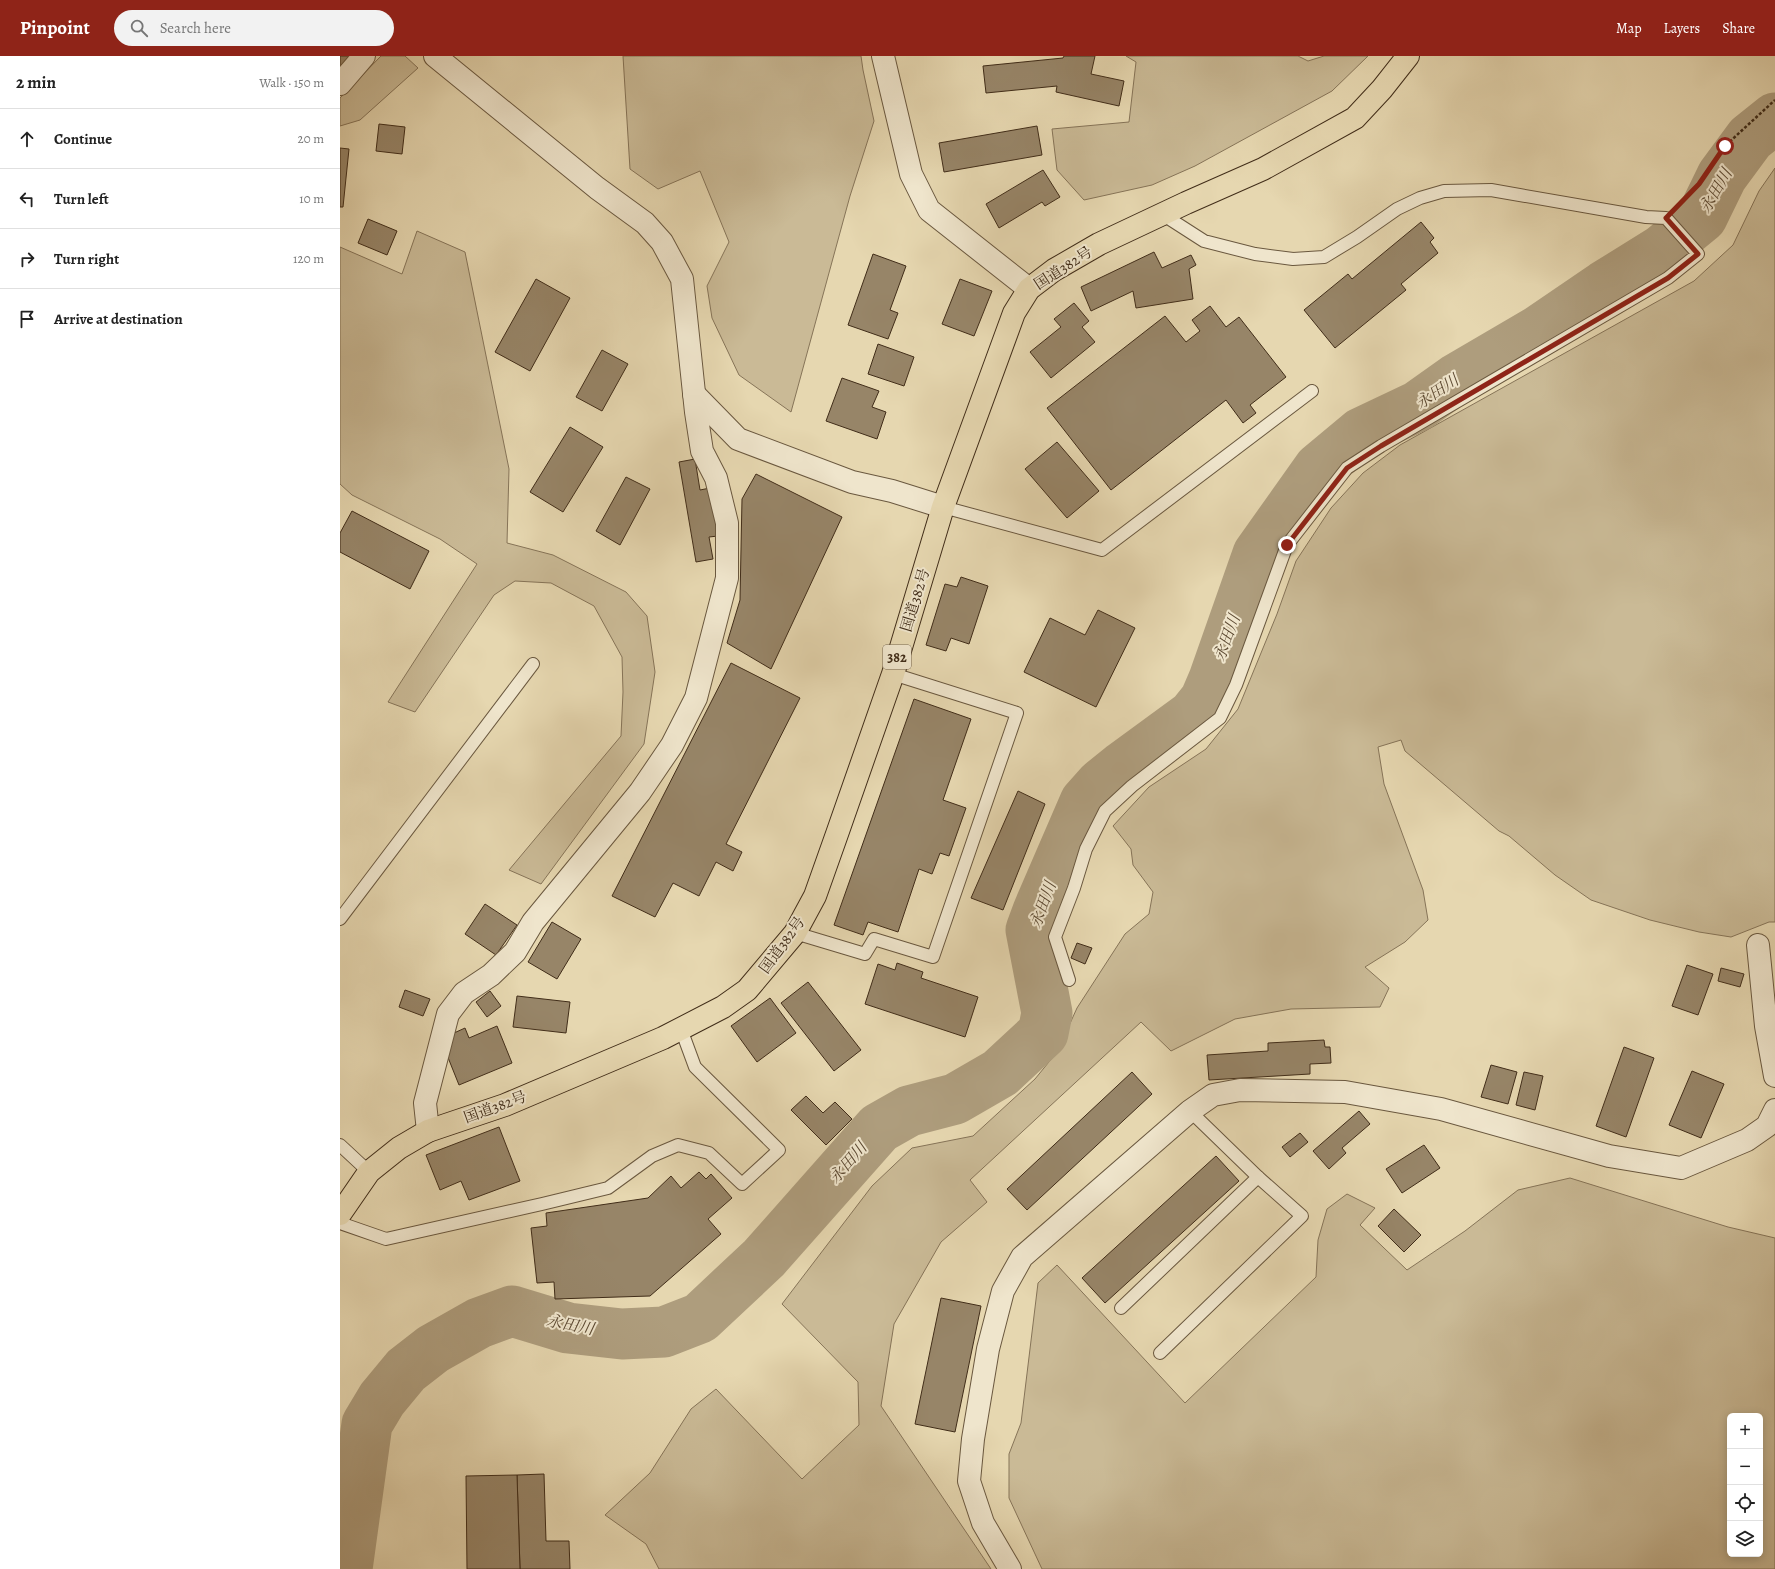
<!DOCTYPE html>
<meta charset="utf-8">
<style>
body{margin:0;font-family:Alegreya,"Noto Serif JP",serif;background:#f2f2f2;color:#222}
.controls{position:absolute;right:12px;bottom:12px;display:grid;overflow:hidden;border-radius:6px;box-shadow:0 2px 10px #0003}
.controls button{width:36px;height:36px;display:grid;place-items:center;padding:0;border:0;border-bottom:1px solid #e0e0e0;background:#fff;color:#222;font:20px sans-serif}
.stop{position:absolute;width:12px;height:12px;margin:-9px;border:3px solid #8f2418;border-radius:50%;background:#fff}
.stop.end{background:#8f2418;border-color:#fff;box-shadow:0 1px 4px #0008}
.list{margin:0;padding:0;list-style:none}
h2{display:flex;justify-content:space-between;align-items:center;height:52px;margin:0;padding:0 16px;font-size:17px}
h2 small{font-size:13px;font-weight:400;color:#767676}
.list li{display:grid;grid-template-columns:26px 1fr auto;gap:12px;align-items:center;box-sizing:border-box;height:60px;padding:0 16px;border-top:1px solid #e0e0e0}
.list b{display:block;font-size:15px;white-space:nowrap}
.list em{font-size:13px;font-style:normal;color:#767676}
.icon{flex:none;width:22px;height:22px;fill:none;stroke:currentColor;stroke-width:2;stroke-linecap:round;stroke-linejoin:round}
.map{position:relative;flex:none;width:1435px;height:1513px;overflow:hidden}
header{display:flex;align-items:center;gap:24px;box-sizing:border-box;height:56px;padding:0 20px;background:#8f2418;color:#fff}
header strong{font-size:19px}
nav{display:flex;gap:22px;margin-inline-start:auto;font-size:14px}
.search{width:280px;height:36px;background:#f2f2f2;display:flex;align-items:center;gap:10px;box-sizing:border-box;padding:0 14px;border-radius:22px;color:#767676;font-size:15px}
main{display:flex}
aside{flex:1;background:#fff}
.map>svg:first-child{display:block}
.green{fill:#caba96;stroke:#867458;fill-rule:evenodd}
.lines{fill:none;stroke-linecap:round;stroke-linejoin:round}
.river{stroke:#ae9d7d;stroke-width:51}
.building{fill:#978568;stroke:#412d19}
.service-casing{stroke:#6a583f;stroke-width:14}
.minor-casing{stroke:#6a583f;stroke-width:24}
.trunk-casing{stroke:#412d19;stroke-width:24}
.path{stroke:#412d19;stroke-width:2.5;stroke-dasharray:3 2;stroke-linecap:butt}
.service{stroke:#efe5cc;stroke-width:12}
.minor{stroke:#efe5cc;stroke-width:22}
.trunk{stroke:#e6d7b0;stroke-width:22}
.route{stroke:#8f2418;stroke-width:5}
.labels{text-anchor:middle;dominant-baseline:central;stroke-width:4;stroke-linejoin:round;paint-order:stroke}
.shield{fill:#efe5cc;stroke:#75644f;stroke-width:1}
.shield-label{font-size:14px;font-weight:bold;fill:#412d19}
.street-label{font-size:15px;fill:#412d19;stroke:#efe5cc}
.water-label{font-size:16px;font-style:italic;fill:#5c4932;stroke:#efe5cc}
</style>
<header>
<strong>Pinpoint</strong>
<div class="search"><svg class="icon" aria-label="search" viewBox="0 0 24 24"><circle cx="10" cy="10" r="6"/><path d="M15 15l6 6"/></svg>Search here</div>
<nav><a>Map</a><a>Layers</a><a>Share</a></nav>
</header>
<main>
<aside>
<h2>2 min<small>Walk · 150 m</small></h2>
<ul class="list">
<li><svg class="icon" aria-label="ahead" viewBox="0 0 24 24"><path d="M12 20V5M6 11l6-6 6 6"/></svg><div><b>Continue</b></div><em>20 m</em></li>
<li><svg class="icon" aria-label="left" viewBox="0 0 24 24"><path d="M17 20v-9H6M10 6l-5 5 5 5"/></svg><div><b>Turn left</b></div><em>10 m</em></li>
<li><svg class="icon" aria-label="right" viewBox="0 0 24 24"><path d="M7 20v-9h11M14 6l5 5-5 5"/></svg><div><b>Turn right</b></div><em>120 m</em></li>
<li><svg class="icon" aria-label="arrive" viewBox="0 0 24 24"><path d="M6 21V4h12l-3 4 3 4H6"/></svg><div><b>Arrive at destination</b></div></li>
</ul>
</aside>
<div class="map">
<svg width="1435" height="1513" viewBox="0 0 1435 1513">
<rect width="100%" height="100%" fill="#e6d7b0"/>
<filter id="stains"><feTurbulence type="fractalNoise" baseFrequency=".005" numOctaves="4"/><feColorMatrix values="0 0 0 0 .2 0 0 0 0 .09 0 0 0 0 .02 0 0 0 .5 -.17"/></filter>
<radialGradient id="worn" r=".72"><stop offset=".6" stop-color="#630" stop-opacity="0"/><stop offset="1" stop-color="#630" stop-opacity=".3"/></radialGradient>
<g class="green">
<polygon points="41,0 65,0 78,12 20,64 0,70 0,42"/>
<polygon points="283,0 521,0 523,14 534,65 510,140 451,356 399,319 372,262 367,230 389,186 360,115 318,133 290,113"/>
<polygon points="786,0 958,0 968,5 984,0 1028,0 992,35 855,110 812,129 744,144 717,114 712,73 789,66 796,6"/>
<polygon points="1435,112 1435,866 1429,866 1391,881 1359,876 1310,864 1251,844 1215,819 1169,780 1159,775 1065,695 1061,684 1038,691 1044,728 1083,834 1088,864 1065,886 1025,911 1049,932 1040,951 951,953 895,963 831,995 801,966 630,1124 647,1146 601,1186 554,1268 541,1350 651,1513 319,1513 306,1488 265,1459 310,1417 351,1353 376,1333 462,1423 519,1369 518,1326 442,1248 532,1130 572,1092 633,1080 695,1023 717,996 737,952 785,878 809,858 813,836 793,809 791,793 773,770 809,731 866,693 898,653 937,558 956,505 991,452 1023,417 1060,389 1354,225 1393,189 1419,135"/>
<polygon points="77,175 125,196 169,413 167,487 213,499 286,536 307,560 315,616 304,688 201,828 169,814 281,680 283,636 282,601 254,550 211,527 175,525 154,539 75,656 48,646 137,508 100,483 12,439 0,428 0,191 62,218"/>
<path d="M 1230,1122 L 1388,1171 L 1435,1182 L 1435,1513 L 702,1513 L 669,1442 L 669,1398 L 681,1367 L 698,1227 L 717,1209 L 845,1347 L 976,1221 L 978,1184 L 987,1153 L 1007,1138 L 1035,1152 L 1020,1169 L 1067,1214 L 1125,1175 L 1178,1134 ZM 1390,1360 L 1420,1360 L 1420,1498 L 1390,1498 Z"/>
</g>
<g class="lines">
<polyline class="river" points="7,1513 27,1368 42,1343 66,1314 93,1293 139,1267 172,1255 228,1272 282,1278 324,1276 360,1262 424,1202 539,1072 569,1055 615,1043 660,1017 703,977 707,957 691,874 698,855 745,746 761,728 782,711 853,659 865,644 874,623 918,498 979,412 1021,377 1078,350 1116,323 1198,275 1264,230 1322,194 1362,161 1382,120 1410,82 1435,62"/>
</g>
<g class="building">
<polygon points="0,0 13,0 0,12"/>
<polygon points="724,0 755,0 751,18 784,25 779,50 716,36 717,30 646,37 643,10 723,2"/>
<polygon points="39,68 65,71 62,98 36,95"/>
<polygon points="697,70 702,99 604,116 599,87"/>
<polygon points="0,92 9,93 3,151 0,151"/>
<polygon points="703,114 720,141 705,150 702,146 659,172 646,148"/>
<polygon points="28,163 57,175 47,199 18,187"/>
<polygon points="1081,166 1094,182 1090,186 1098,197 1061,228 1066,234 995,292 964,254 1008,218 1012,223"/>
<polygon points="814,196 822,212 851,199 856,209 849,213 853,243 796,252 793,235 751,255 741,231"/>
<polygon points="533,198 566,210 550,254 558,257 548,283 508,269"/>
<polygon points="196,223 230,242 190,315 155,296"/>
<polygon points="620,223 652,235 634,280 602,268"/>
<polygon points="734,247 749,265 742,271 755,286 711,322 690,296 721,271 714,263"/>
<polygon points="870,250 886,271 899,261 946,321 910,349 916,357 903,367 886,344 771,434 707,352 825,260 846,286 860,275 852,264"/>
<polygon points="538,288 574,301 564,330 528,318"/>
<polygon points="262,294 288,308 262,355 236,341"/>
<polygon points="502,322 539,335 532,351 546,356 537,383 486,365"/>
<polygon points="230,371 263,391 223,456 190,436"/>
<polygon points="717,386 759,435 727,462 685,413"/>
<polygon points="355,403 360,434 370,432 378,480 369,481 373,503 356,506 339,406"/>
<polygon points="416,418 502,461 431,613 387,587 400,544 402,443"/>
<polygon points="286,421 310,433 280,489 256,475"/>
<polygon points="12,455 89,495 70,533 0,496 0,477"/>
<polygon points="621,521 648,530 629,588 611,582 606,595 586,589 605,528 617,531"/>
<polygon points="758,554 795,572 756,651 684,616 710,562 745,579"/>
<polygon points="391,607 460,642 386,788 402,796 393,815 376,806 359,840 333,827 315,861 272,840"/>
<polygon points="574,643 631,663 603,744 626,752 609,800 600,797 592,818 579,813 558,876 528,866 523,879 494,869"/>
<polygon points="678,735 705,748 663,854 631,842"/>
<polygon points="145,848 177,869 156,899 125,878"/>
<polygon points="212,866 241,883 217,923 188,906"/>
<polygon points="737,887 752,892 745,908 731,902"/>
<polygon points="557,907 583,916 581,922 638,941 625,981 525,948 538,908 555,914"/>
<polygon points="1347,909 1373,918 1358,959 1332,950"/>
<polygon points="1381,912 1404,918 1400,931 1378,925"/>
<polygon points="468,926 521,994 494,1015 441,947"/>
<polygon points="65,934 90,943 83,960 59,951"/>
<polygon points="150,935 161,950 147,961 136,946"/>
<polygon points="177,940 230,946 226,977 173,971"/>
<polygon points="430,942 456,977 417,1006 391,970"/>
<polygon points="157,970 172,1007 119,1029 107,999 114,977 125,972 129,982"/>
<polygon points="984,984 985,991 990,991 991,1007 970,1008 970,1018 869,1024 867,999 928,995 928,987"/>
<polygon points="1284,991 1314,1002 1286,1081 1256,1070"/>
<polygon points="1151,1009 1177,1016 1168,1048 1141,1041"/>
<polygon points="1352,1015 1384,1028 1361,1082 1329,1069"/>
<polygon points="792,1016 812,1038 687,1154 667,1133"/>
<polygon points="1184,1016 1203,1020 1195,1054 1176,1049"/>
<polygon points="466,1040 483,1057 495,1046 512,1063 486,1089 451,1054"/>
<polygon points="1019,1055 1030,1068 1002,1092 1006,1097 989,1113 973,1095"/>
<polygon points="159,1071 180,1125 129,1144 121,1125 100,1134 86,1099"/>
<polygon points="960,1077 968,1086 950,1101 942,1091"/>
<polygon points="1084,1089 1100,1112 1062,1137 1046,1113"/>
<polygon points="876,1100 899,1125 765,1247 742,1222"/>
<polygon points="359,1116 366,1123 371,1118 392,1142 368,1163 381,1178 310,1240 215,1243 214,1226 197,1227 191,1172 207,1170 206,1157 308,1142 331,1120 341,1132"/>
<polygon points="1054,1153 1081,1179 1064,1196 1038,1170"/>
<polygon points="601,1242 641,1250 615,1376 575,1368"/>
<polygon points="204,1418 206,1485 229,1485 230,1513 180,1513 177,1419"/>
<polygon points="177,1419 180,1513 127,1513 126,1420"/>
</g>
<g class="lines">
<defs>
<g id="service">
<polyline points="603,451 762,494 972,335"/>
<polyline points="0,863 193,608"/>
<polyline points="455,877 525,898 534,883 593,901 677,657 553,618"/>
<polyline points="729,924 715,881 734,832 746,793 765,755 792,730 880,662 896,629 947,489 1007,412 1041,390 1328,222 1358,198 1326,162 1306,161 1151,134 1104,135 1080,142 1057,153 1017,181 984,201 953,203 915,198 864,185 822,158"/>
<polyline points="0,1089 29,1116"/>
<polyline points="0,1167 46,1183 202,1148 268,1132 312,1100 338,1089 369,1097 402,1128 439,1094 355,1011 341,973"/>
<polyline points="781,1252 918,1121 850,1055"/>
<polyline points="820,1297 962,1160 918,1121"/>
</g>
<g id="minor">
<polyline points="543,0 571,118 589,154 689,233"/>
<polyline points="0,28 24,0"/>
<polyline points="354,338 398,383 512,426 552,435 603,451"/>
<polyline points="1418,889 1426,970 1435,1020"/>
<polyline points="88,1075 85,1047 108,958 124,937 151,919 175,896 193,866 300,736 332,689 356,642 387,522 387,467 376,422 362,395 356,356 342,223 322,186 305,167 257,132 95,0"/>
<polyline points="670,1513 643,1467 629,1425 633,1383 648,1293 663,1235 682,1201 850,1055 873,1039 900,1034 1005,1036 1101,1053 1269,1100 1341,1112 1407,1084 1427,1070 1435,1054"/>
</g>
<polyline id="trunk" points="0,1158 29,1116 59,1092 88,1075 165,1049 323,982 383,951 407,934 455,877 475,840 497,778 553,618 603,451 674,257 689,233 714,214 759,188 846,147 923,113 1015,62 1042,33 1068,0"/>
</defs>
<use href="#service" class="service-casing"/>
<use href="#minor" class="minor-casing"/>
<use href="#trunk" class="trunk-casing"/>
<polyline class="path" points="1340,148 1359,128 1385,90 1435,44"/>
<use href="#service" class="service"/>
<use href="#minor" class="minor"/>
<use href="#trunk" class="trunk"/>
</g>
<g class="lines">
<polyline class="route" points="947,489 1007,412 1041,390 1328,222 1358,198 1326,162 1359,128 1385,90"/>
</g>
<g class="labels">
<rect class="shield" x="543" y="589" width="28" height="24" rx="3"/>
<g class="shield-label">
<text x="557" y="601">382</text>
</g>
<g class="street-label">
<text transform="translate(723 212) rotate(-33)">国道382号</text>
<text transform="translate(575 544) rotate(-73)">国道382号</text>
<text transform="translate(442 889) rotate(-54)">国道382号</text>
<text transform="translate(155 1051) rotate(-20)">国道382号</text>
</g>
<g class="water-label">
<text transform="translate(1376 135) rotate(-60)">永田川</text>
<text transform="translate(1097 336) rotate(-34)">永田川</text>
<text transform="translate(887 582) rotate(-70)">永田川</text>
<text transform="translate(703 849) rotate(-70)">永田川</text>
<text transform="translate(508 1107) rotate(-49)">永田川</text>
<text transform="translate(230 1269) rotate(11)">永田川</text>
</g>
</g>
<rect width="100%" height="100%" filter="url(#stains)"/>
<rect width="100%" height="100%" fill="url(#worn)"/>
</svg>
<div class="controls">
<button>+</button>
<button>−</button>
<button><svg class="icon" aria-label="locate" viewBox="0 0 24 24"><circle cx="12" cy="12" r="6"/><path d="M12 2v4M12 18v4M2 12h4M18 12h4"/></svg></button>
<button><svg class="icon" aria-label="layers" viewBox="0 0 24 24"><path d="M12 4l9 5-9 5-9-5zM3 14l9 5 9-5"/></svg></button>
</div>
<div class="stop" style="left:1385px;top:90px"></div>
<div class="stop end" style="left:947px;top:489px"></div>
</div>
</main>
